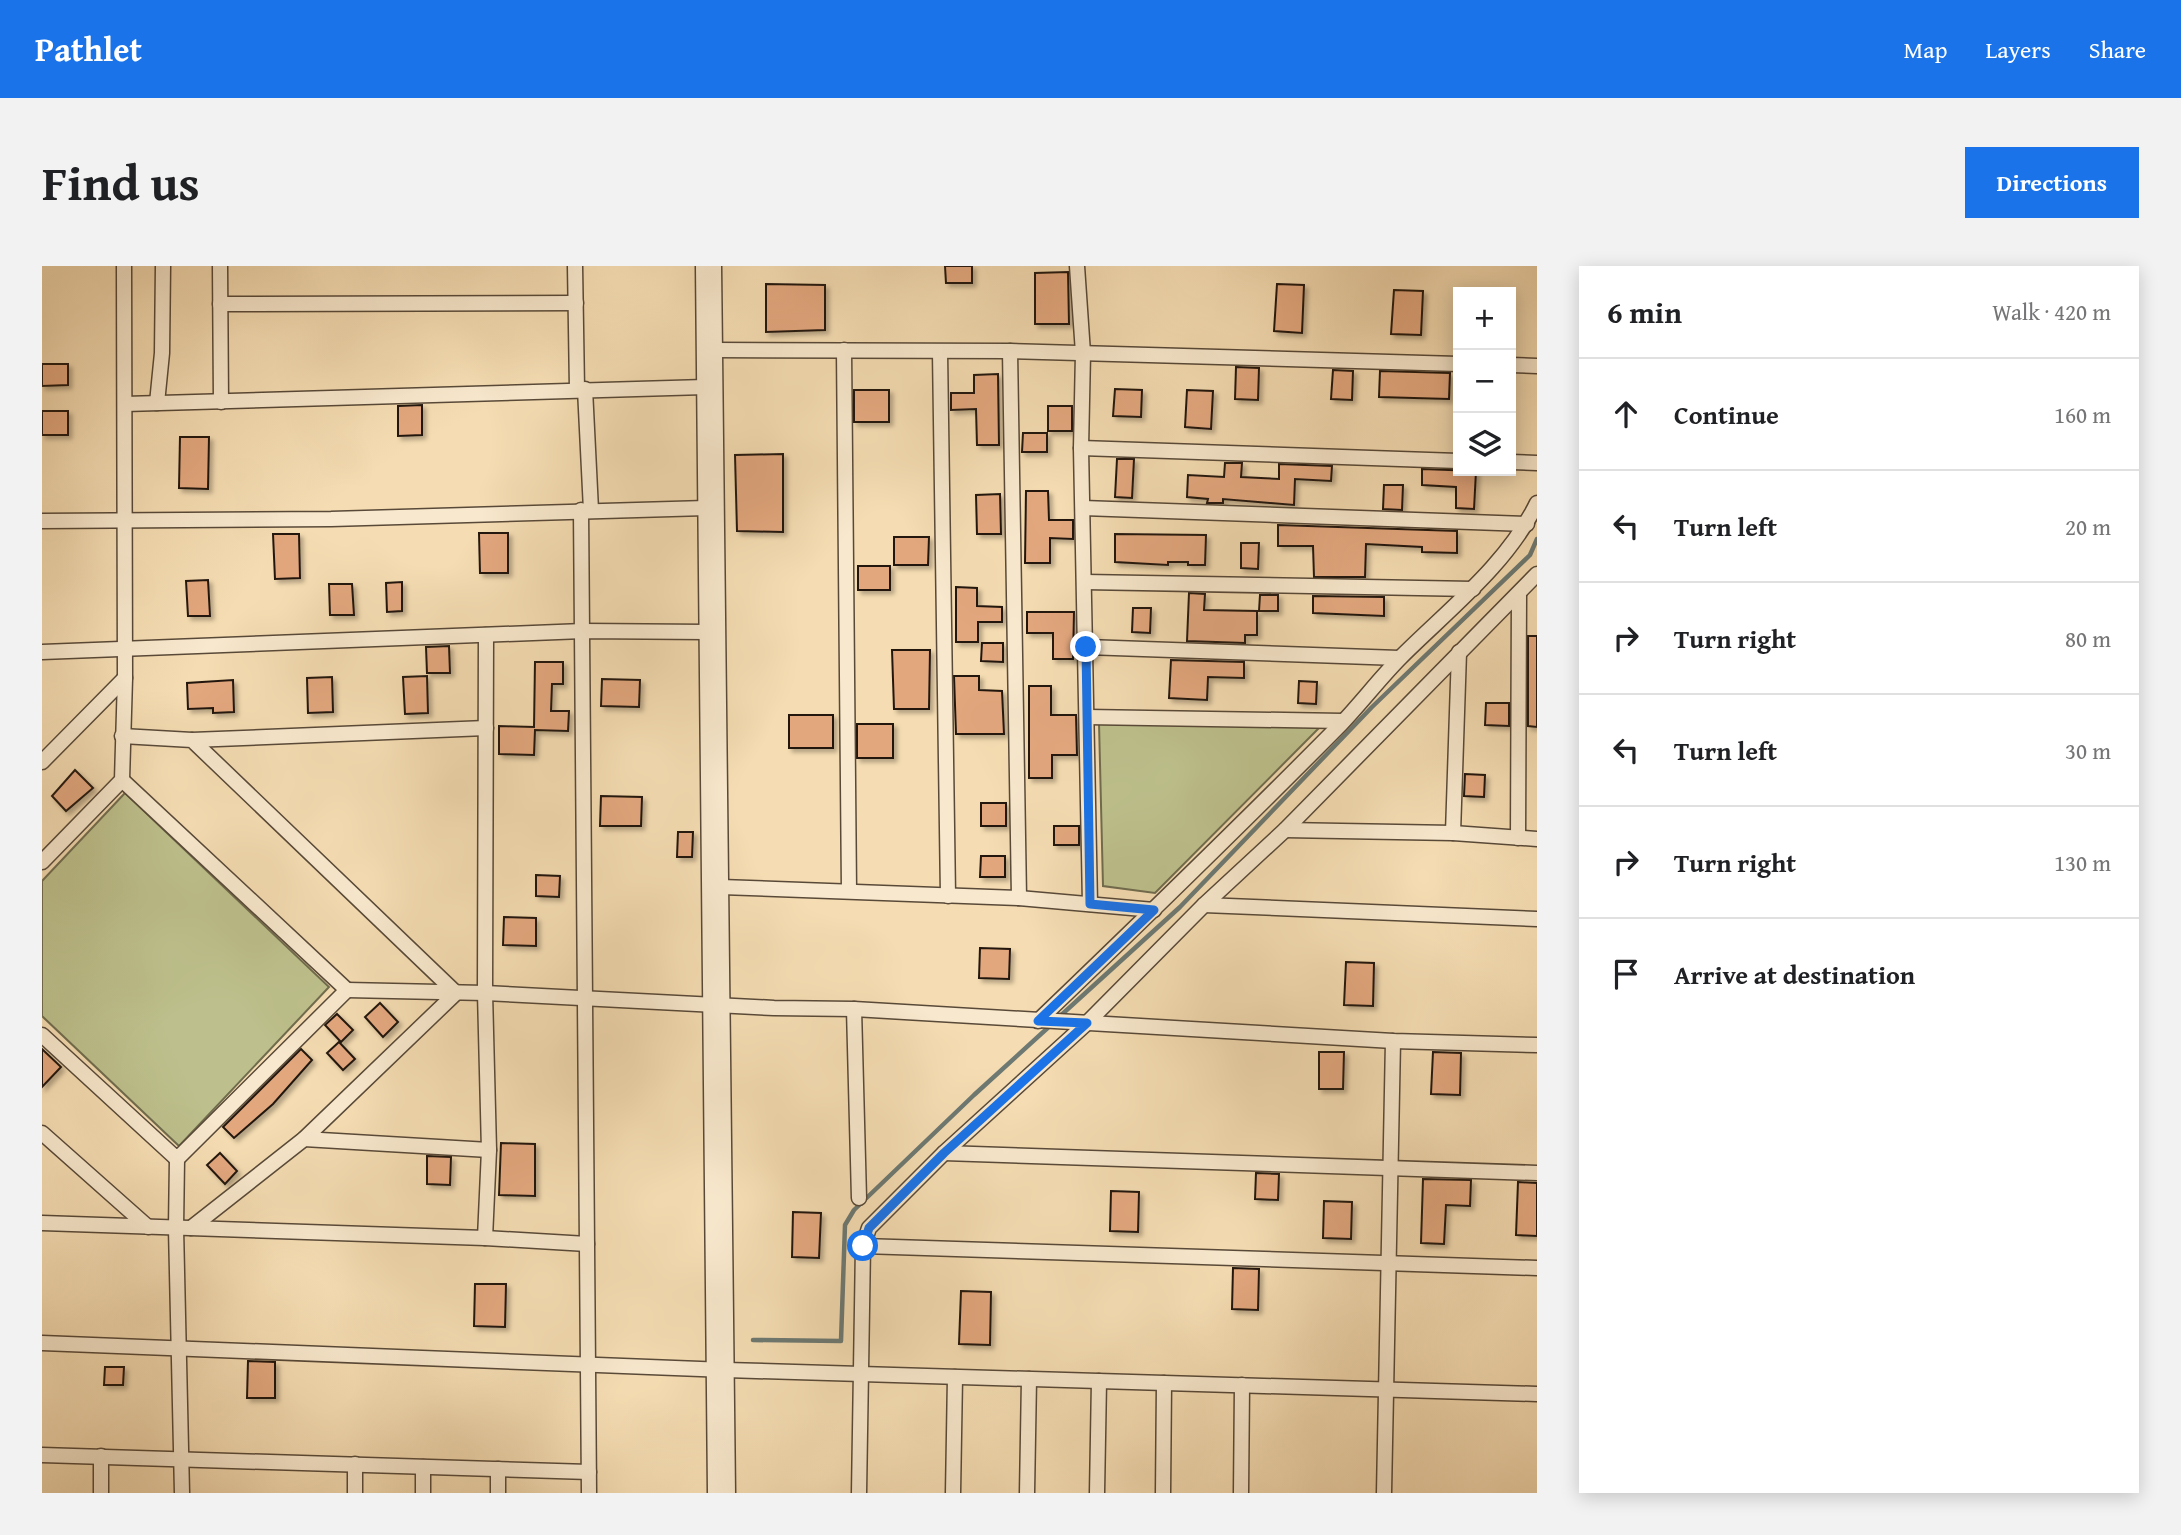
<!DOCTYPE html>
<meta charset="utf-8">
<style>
body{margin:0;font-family:"Gentium Book Plus",serif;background:#f2f2f2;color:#202124}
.controls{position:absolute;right:21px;top:21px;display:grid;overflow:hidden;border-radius:0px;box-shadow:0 4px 18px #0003}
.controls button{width:63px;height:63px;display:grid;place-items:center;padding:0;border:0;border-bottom:2px solid #e0e0e0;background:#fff;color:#202124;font:35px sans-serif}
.stop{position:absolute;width:21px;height:21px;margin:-16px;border:5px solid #1a73e8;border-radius:50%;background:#fff}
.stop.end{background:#1a73e8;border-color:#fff;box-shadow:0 2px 7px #0008}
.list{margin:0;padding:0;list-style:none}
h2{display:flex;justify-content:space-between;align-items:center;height:91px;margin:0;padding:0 28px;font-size:30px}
h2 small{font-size:23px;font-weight:400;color:#757577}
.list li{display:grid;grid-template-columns:46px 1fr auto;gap:21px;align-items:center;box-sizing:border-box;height:112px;padding:0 28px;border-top:2px solid #e0e0e0}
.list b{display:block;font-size:26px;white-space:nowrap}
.list em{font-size:23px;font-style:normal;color:#757577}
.icon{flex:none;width:38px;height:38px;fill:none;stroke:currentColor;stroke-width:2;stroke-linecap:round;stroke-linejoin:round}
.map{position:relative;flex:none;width:1495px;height:1227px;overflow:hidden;border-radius:0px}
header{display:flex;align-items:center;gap:42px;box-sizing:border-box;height:98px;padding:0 35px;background:#1a73e8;color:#fff}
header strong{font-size:33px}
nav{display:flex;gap:38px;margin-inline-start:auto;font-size:24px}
.intro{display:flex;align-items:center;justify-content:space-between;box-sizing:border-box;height:168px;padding:0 42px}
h1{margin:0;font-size:49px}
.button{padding:18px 32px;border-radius:0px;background:#1a73e8;color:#fff;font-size:24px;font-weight:700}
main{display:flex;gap:42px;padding:0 42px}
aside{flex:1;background:#fff;border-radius:0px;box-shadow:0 4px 18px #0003}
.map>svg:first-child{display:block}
.green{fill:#bdc08c;stroke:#706c4e;stroke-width:2}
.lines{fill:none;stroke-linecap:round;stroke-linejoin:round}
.stream{stroke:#6d7972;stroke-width:4.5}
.building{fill:#e3a77e;stroke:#23180f;stroke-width:2;filter:url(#shadow)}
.minor-casing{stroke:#584938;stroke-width:17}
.minor{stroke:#f8e8cd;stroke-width:14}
.route{stroke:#1a73e8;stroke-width:9}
</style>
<header>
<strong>Pathlet</strong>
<nav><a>Map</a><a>Layers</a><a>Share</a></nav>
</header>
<div class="intro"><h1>Find us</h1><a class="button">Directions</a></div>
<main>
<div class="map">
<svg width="1495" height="1227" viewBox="0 0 1495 1227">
<defs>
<filter id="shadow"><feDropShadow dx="3.5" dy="3.5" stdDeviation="2" flood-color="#0004"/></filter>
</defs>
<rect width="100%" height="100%" fill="#f5dcb2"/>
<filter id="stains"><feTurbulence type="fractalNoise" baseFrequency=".00286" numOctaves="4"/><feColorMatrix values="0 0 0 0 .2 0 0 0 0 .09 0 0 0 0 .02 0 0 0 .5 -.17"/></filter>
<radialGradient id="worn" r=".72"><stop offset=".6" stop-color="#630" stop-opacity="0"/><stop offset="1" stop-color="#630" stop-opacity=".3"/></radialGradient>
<g class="green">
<polygon points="1057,457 1280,459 1113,627 1061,620"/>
<polygon points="83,527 287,721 137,880 0,750 0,615"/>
</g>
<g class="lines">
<g class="stream">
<polyline points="1016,752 1138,641 1330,441 1488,289 1495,273"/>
<polyline points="711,1074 799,1075 803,959 812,944 932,829 1010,758"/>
</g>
</g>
<g class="building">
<polygon points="903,0 930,0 930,17 904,17"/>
<polygon points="1026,6 1027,58 993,58 993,7"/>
<polygon points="724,18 783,19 783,64 724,66"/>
<polygon points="1235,18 1262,19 1260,67 1232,65"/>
<polygon points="1352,24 1381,25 1379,69 1349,68"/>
<polygon points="0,98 26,98 26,119 0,120"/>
<polygon points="1194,101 1217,102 1216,134 1193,133"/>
<polygon points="1291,104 1311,105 1310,134 1289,133"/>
<polygon points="1338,105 1408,107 1407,133 1337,131"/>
<polygon points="956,108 957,179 935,179 934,143 909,144 909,127 932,127 932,109"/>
<polygon points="1073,123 1100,124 1099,151 1071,150"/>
<rect x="812" y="124" width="35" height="32"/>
<polygon points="1145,124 1171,125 1169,163 1143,161"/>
<polygon points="380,139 380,169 356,170 356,140"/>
<rect x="1006" y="140" width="24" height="25"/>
<rect x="0" y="145" width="26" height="24"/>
<polygon points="981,167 1005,167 1005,186 980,186"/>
<polygon points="138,171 167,171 166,223 137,222"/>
<polygon points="741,188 741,266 695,265 693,189"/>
<polygon points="1075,193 1092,193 1090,232 1073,231"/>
<polygon points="1183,197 1200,197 1199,211 1237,213 1237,198 1290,200 1289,215 1253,213 1252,239 1181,233 1181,237 1165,237 1166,233 1145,231 1146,209 1182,211"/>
<polygon points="1380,203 1434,205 1432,243 1414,242 1414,221 1380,219"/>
<polygon points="1342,219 1361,219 1360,244 1341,243"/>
<polygon points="984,225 1006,225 1007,254 1031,254 1031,273 1008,272 1008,297 983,297"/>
<polygon points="958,228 959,268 935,268 934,229"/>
<polygon points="1236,259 1415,265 1415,287 1380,286 1380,281 1324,278 1323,311 1272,311 1271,280 1236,280"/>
<polygon points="437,267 466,267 466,307 438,307"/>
<polygon points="231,268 257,268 258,312 233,313"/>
<polygon points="1073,268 1164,269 1163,299 1146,299 1146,296 1126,296 1126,299 1073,296"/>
<polygon points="852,271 887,271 886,299 852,299"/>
<polygon points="1199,277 1217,277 1216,303 1199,302"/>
<rect x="816" y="300" width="32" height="24"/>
<polygon points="166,314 168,350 146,350 144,315"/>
<polygon points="360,316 360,345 345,346 344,317"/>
<polygon points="287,318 310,318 312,349 288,349"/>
<polygon points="914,321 935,322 935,340 960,341 960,356 936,356 936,376 914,376"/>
<polygon points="1147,327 1163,328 1162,344 1215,345 1215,369 1203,369 1203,377 1145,375"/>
<polygon points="1218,329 1236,329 1236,345 1217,345"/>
<polygon points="1271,330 1342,331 1342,350 1271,347"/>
<polygon points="1091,342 1109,342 1108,367 1090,366"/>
<polygon points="985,346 1032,346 1031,393 1011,393 1011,367 985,367"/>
<polygon points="1486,370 1495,370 1495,461 1486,460"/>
<polygon points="940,377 961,377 961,396 939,395"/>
<polygon points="407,380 408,407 385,407 384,381"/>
<polygon points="850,384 888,384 887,443 852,443"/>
<polygon points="1129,394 1202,396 1202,412 1166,411 1165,434 1127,432"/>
<polygon points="493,396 521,396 521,418 510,418 509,445 527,445 526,465 493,464 492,489 457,488 457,460 492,461"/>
<polygon points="385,410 386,447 363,448 361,411"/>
<polygon points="912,410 937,410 937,424 960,425 962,468 914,468"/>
<polygon points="290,411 291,446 266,447 265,412"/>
<polygon points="560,413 598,414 597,441 559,440"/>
<polygon points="191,414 192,446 171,447 171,442 146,443 145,417"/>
<polygon points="1257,415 1275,416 1274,438 1256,437"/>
<polygon points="987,420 1009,420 1009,449 1034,449 1035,489 1010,489 1010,512 987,512"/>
<polygon points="1444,437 1467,437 1467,460 1443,459"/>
<rect x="747" y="449" width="44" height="33"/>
<rect x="815" y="458" width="36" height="34"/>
<polygon points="33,504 51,522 24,545 10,530"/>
<polygon points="1423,508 1443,509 1442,531 1422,530"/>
<polygon points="559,530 600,531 599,560 558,560"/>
<rect x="939" y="537" width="25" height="23"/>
<rect x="1012" y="560" width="25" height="19"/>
<polygon points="636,566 651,566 650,591 635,591"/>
<polygon points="939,590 963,590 963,611 938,611"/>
<polygon points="494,609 518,610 517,631 494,630"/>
<polygon points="462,651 494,652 494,680 461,679"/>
<polygon points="938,682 968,683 967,713 937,712"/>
<polygon points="1304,696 1332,697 1331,740 1302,739"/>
<polygon points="338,737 356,756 341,771 323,751"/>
<polygon points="295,748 311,764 299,776 283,759"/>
<polygon points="297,776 313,793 301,804 285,787"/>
<polygon points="0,783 19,801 0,821"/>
<polygon points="259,783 270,794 231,838 192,872 181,861"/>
<polygon points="1277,786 1302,786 1301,823 1277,823"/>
<polygon points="1391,786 1419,787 1418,829 1389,828"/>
<polygon points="459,877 493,878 493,930 457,929"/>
<polygon points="178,887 195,905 183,918 165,899"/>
<polygon points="385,890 409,891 408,919 385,918"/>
<polygon points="1214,907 1237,908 1236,934 1213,933"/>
<polygon points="1381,913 1429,914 1428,940 1404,939 1402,978 1379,977"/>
<polygon points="1476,916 1495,917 1495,970 1474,969"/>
<polygon points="1069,925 1097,926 1096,966 1068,965"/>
<polygon points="1282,935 1310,936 1309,973 1281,972"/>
<polygon points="751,946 779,947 777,992 750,991"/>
<polygon points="1191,1002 1217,1003 1216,1044 1190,1043"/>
<polygon points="433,1018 464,1018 463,1061 432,1060"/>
<polygon points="919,1025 949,1026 948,1079 917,1078"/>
<polygon points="206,1095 233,1096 233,1132 205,1132"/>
<polygon points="63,1101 82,1101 81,1119 62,1119"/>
</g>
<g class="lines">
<defs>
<g id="minor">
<polyline points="178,0 179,136"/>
<polyline points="533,0 535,123"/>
<polyline points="661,0 673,1227"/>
<polyline points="672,0 686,1227"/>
<polyline points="1035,0 1041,87 1039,182 1048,638"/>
<polyline points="178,38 534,37"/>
<polyline points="673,84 968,85 1416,98"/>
<polyline points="802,84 807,625"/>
<polyline points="968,85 977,632"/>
<polyline points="898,86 906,630"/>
<polyline points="1469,99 1495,100"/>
<polyline points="543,123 549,244"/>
<polyline points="115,137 120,87 121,0"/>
<polyline points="83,138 663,121"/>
<polyline points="1039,182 1416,195"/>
<polyline points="1469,196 1495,197"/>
<polyline points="1041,242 1485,258"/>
<polyline points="539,244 547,1227"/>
<polyline points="0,255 289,253 664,242"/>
<polyline points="1043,316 1431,323"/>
<polyline points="1044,381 1357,392"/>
<polyline points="0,386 541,365 665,366"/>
<polyline points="1045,451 1301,455"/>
<polyline points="80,470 150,474 414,727 262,873 149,962"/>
<polyline points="150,474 444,462"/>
<polyline points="0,496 83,412"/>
<polyline points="1243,564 1411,567 1495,573"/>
<polyline points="1411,567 1417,386"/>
<polyline points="1476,572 1477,328"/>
<polyline points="0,596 80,514 83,412 82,0"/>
<polyline points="679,621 977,632 1112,644"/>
<polyline points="1162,639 1495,653"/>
<polyline points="305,724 443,727 732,742 812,743 1351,775 1495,779"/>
<polyline points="812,743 817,932"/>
<path d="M 996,755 C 1098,657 1199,559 1299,458 C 1320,436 1338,412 1359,391 C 1407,343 1465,299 1495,237"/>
<polyline points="0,769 135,893 305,724 80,514"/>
<polyline points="0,867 106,961"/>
<polyline points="262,873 447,884"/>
<polyline points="902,887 1495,907"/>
<polyline points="135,893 134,962 140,1227"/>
<polyline points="0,957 443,972 545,978"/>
<polyline points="443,972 447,884 443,727 444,369"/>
<polyline points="821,980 1495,1002"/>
<polyline points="0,1077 684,1104 1495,1128"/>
<polyline points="0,1189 547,1206"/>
<polyline points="59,1190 59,1227"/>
<polyline points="313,1198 313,1227"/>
<polyline points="456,1203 456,1227"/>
<polyline points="381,1227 381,1201"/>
<polyline points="817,1227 821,980 827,962 902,887 1045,757 1162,639 1243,564 1495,308"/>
<polyline points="911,1227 913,1111"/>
<polyline points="985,1227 987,1113"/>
<polyline points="1055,1227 1057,1115"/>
<polyline points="1121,1227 1122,1117"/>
<polyline points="1199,1227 1200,1119"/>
<polyline points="1342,1227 1351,775"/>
</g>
</defs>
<use href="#minor" class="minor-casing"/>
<use href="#minor" class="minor"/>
</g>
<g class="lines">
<polyline class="route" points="821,980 827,962 902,887 1045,757 996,755 1112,644 1048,638 1044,381"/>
</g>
<rect width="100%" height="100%" filter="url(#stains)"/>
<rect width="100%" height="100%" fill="url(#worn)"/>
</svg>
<div class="controls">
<button>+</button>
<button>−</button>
<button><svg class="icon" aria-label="layers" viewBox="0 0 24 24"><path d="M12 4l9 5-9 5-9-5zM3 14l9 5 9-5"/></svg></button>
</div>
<div class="stop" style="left:821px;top:980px"></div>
<div class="stop end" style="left:1044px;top:381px"></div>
</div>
<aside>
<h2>6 min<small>Walk · 420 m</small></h2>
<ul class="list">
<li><svg class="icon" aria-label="ahead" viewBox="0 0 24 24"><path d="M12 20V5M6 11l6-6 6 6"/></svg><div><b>Continue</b></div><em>160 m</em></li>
<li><svg class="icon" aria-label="left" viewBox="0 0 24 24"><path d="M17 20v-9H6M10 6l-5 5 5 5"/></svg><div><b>Turn left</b></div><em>20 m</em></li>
<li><svg class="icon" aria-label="right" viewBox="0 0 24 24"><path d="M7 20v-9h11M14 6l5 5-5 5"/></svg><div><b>Turn right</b></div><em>80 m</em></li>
<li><svg class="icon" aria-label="left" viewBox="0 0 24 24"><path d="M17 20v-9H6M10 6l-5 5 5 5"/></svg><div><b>Turn left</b></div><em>30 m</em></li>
<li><svg class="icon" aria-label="right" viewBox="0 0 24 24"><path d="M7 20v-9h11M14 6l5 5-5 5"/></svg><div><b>Turn right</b></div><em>130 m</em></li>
<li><svg class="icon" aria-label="arrive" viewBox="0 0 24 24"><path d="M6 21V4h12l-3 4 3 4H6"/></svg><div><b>Arrive at destination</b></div></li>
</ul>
</aside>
</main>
